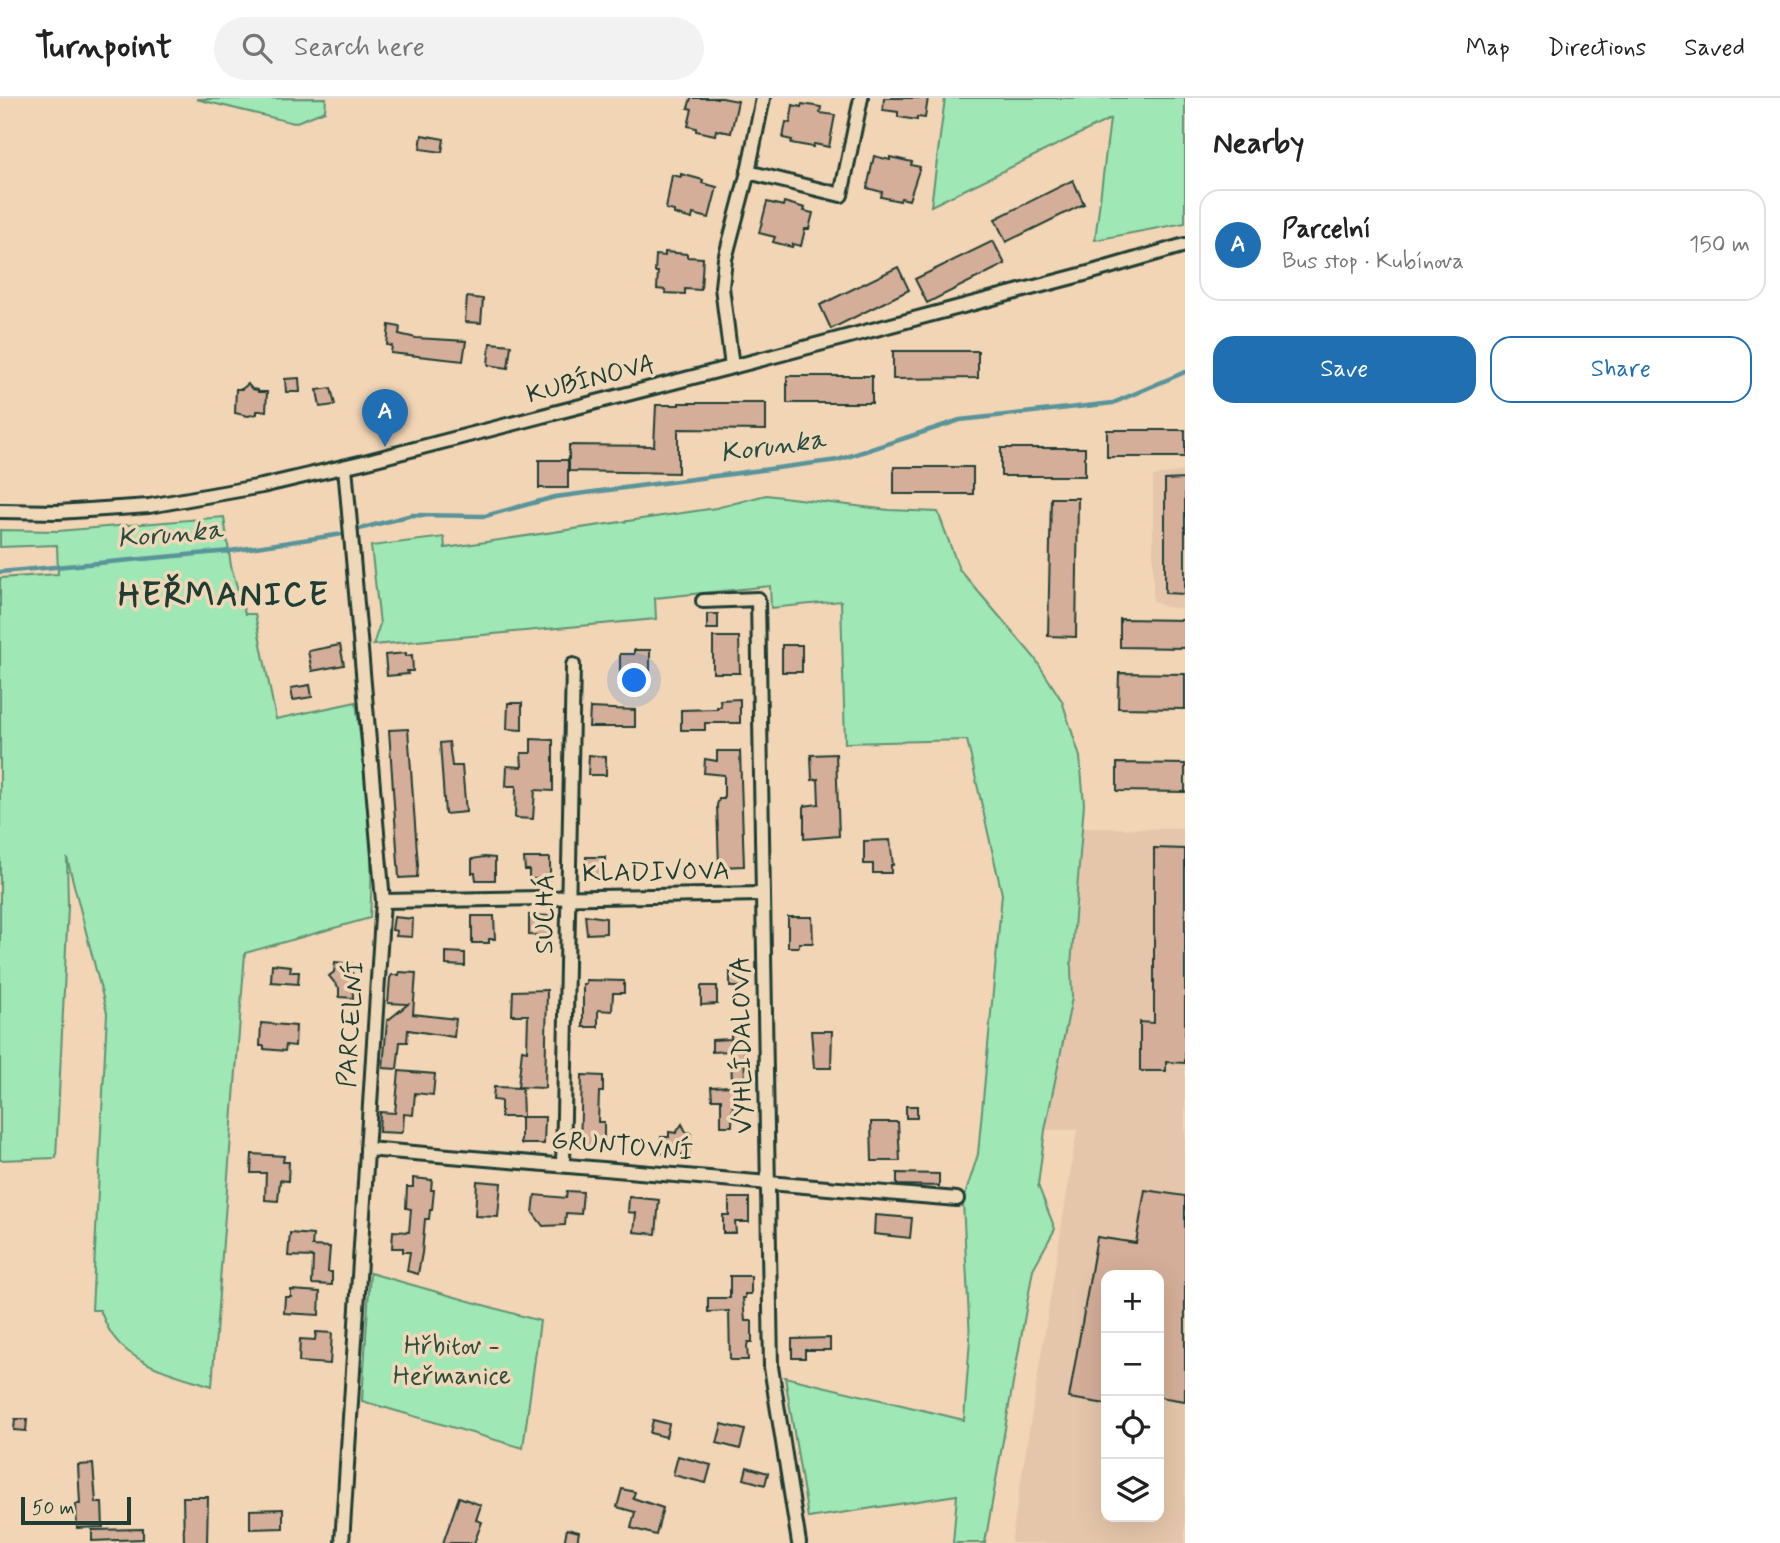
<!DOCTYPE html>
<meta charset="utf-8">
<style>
body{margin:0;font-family:Mynerve,sans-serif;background:#f2f2f2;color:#222}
.controls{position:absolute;right:21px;bottom:21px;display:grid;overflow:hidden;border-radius:14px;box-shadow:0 7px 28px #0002}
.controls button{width:63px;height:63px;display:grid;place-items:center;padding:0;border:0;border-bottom:2px solid #e0e0e0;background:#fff;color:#222;font:35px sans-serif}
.scale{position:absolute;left:21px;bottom:18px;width:110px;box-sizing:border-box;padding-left:7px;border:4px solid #1f3d34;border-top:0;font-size:19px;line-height:24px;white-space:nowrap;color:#1f3d34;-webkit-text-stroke:5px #efd8b7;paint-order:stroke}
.you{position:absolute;left:635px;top:583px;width:24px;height:24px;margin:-18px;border:5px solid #fff;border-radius:50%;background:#1a73e8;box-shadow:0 0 0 10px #1a73e833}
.badge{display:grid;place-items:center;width:46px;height:46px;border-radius:50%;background:#1f6fb2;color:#fff;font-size:23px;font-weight:700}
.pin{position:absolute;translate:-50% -58px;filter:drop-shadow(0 2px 4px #0008)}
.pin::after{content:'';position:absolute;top:37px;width:24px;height:21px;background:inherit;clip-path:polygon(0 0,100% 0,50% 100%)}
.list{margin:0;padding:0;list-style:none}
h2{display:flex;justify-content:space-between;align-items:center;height:91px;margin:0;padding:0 28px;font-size:30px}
h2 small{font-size:23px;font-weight:400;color:#767676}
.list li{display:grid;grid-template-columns:46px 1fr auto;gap:21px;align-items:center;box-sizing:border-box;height:112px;margin:0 14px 14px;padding:0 14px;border:2px solid #e0e0e0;border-radius:21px}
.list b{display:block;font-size:26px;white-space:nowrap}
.list p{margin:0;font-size:23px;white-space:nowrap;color:#767676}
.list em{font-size:23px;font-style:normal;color:#767676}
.actions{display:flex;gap:14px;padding:21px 28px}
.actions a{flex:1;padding:16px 0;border:2px solid #1f6fb2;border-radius:21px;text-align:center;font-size:24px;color:#1f6fb2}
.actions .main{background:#1f6fb2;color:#fff}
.icon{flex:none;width:38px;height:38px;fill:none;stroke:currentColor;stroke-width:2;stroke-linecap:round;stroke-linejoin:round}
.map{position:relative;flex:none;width:1185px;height:1445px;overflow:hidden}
header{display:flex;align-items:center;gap:42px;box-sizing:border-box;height:98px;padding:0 35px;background:#fff;border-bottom:2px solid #e0e0e0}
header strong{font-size:33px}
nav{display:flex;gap:38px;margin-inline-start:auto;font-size:24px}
.search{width:490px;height:63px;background:#f2f2f2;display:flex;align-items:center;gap:18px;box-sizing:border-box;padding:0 24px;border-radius:38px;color:#767676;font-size:26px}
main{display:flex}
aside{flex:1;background:#fff}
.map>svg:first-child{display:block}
.built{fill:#e5c6aa;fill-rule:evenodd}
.green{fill:#9fe7b5;stroke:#5f9274;stroke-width:2}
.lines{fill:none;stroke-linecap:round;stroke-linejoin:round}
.stream{stroke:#599499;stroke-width:4.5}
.building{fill:#d4ae98;stroke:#1f3d34;stroke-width:2}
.street-casing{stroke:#1f3d34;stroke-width:18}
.street{stroke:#efd8b7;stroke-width:12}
.labels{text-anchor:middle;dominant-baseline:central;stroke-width:7;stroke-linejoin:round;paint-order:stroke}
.street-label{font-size:26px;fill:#1f3d34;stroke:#efd8b7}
.park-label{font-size:26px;fill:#2c4e41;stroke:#efd8b7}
.water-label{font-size:28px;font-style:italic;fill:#294c45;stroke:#efd8b7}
.district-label{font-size:33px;font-weight:bold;letter-spacing:2px;fill:#1f3d34;stroke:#efd8b7}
</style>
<header>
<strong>Turnpoint</strong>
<div class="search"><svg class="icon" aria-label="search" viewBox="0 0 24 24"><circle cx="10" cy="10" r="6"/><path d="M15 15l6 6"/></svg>Search here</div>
<nav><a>Map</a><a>Directions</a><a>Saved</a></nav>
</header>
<main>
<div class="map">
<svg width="1185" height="1445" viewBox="0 0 1185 1445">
<rect width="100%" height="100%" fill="#f2d5b5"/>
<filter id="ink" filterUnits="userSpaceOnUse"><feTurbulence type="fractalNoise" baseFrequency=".0143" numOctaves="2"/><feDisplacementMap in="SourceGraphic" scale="14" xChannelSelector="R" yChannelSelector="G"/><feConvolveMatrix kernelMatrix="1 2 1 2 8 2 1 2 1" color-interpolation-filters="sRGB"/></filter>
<g filter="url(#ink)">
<g class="built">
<polygon points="1185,373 1185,511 1165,509 1153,503 1153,378"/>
<path d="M 1083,730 L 1185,731 L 1185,1445 L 1011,1445 L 1077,1032 L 1045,1032 L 1073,899 L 1072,869 ZM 1106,1177 L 1159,1177 L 1159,1419 L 1106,1419 Z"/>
</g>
<g class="green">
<polygon points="326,0 325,13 294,25 196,1"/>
<polygon points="945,0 1185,0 1185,125 1095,142 1110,21 931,108"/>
<polygon points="766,397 889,412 938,414 959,471 1034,559 1062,603 1080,659 1084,706 1071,868 1072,900 1045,1032 1038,1087 1055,1131 1033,1171 985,1445 953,1445 957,1397 808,1420 785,1279 964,1322 970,1241 963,1104 978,1056 1002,796 967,642 845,645 841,503 771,510 770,488 655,500 656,521 373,547 380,526 371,448 444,439 445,450 716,410"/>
<path d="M 224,419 L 231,468 L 245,516 L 255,516 L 276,621 L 356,604 C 365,676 375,747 370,820 L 245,855 L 212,1288 C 178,1277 134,1268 113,1238 C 107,1230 104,1221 100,1212 L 92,1212 L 107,915 L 67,760 L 68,808 L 56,1060 L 0,1062 L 0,480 L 58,476 L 57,447 L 0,449 L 0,432 L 58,433 Z"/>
<polygon points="370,1175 540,1223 523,1350 362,1303"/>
</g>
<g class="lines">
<g class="stream">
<polyline points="359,431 412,417 485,418 555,399 838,362 960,322 1113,305 1185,274"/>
<polyline points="0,474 230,453 343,436"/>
</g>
</g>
<g class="building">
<polygon points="691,0 722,0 738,3 731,35 716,32 715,37 696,33 696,30 688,28 692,11 688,10"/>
<polygon points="884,0 928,0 925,20 917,19 917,22 898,19 898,14 883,12"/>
<polygon points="802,6 821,9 820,15 835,17 829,49 814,46 813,49 791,45 792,42 783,40 786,24 790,25 793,7 801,9"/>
<polygon points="422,37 444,41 442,54 420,51"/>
<polygon points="874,58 890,62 890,59 912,64 911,67 920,69 909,102 901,100 900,103 881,99 882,94 867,90"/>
<polygon points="681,76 703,82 702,85 717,89 709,120 693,116 692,121 674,116 674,113 666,111 672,77 681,79"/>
<polygon points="1073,82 1084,106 1006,144 995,121"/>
<polygon points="767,104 783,108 784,104 805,110 804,113 813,115 809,131 805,131 801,148 793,146 792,149 773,144 775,139 759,135"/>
<polygon points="993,143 1005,166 927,205 915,181"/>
<polygon points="665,154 687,156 687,159 703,160 701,192 685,191 685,196 665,195 666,192 657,191 658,174 655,174 656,157 665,158"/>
<polygon points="898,169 909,192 831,231 820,207"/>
<polygon points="467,199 483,201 481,225 465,224"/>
<polygon points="389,227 400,229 399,236 416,240 466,243 463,263 391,255 392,248 387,247"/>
<polygon points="490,245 511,247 508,270 488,267"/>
<polygon points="893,253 978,253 978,280 893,281"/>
<rect x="787" y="278" width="85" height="27"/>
<polygon points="299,280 300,294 286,294 285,281"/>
<polygon points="248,286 252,291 258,292 258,294 267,294 266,313 257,313 257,316 248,318 235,315 236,291 242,291"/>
<polygon points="331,290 335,307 320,309 317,292"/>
<polygon points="679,305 766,305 766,332 678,331 678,375 569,373 569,347 654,348 656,307 679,307"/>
<rect x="1107" y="332" width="78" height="27"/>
<rect x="1001" y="350" width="84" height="28"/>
<rect x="539" y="362" width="29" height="28"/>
<rect x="894" y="369" width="79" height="27"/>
<polygon points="1185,381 1185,496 1165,495 1165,382"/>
<polygon points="1051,400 1078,400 1076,539 1048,538"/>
<rect x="707" y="516" width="11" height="15"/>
<polygon points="1120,521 1185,522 1185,550 1120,549"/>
<polygon points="713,539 739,539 740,575 713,575"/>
<polygon points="340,547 344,567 312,573 308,553"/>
<rect x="782" y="547" width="20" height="27"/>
<polygon points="634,552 650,552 650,579 620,579 620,556 634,556"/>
<polygon points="406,555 406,558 412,557 413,573 407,573 408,576 387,578 385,557"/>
<polygon points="1119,575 1185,576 1185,611 1118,610"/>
<polygon points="310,587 312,599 293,602 291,590"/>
<polygon points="740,601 740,625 705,625 705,632 681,632 681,612 717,611 717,609 721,609 720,602"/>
<polygon points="508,605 522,605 522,632 507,631"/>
<polygon points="590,610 635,612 635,629 589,629"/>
<polygon points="408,631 418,767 417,779 399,780 389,632"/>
<polygon points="531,641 553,642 553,693 535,692 533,721 515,720 516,688 506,688 507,668 522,669 521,655 531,655"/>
<polygon points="449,644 452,668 462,668 466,714 445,716 440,645"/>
<polygon points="717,653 740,653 744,768 719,769 717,707 719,701 724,701 724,677 704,675 705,661 717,663"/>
<polygon points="836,656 839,738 804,741 804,708 819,706 818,681 812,682 811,657"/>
<polygon points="589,657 606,659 606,677 588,677"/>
<polygon points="1117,665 1185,666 1185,694 1117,693"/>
<polygon points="890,742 893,767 891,767 891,775 873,775 873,766 864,766 864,743"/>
<polygon points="1154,750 1185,751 1185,965 1166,964 1166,973 1140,973 1140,924 1154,925"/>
<polygon points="484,759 495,760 495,782 476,782 475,775 472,775 472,761"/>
<rect x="586" y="759" width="19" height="20"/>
<polygon points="524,760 550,760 550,781 529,781 529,772 525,772"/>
<polygon points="529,817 550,818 550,838 529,837"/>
<polygon points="585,817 606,820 606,835 587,836"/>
<polygon points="472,818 494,818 495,841 489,841 489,845 472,845"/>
<polygon points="394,819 413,821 412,839 396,838 397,833 392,832"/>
<polygon points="788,819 812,819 813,845 799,845 799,849 788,849"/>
<polygon points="446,854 465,855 465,868 446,867"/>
<polygon points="335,864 352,866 353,900 339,899 339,890 329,878 334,874"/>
<polygon points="272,866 291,868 290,874 299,874 298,886 271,884"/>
<polygon points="743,868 745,889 730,889 730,869"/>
<polygon points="399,874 416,875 413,916 456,921 454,939 408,932 407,944 400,944 397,971 383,970 387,923 408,906 388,905 390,880 392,877 399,877"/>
<polygon points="586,882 624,883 624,895 613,895 612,913 598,912 598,929 583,929 583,886 586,886"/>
<polygon points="701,888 717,888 717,906 701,907"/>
<polygon points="547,892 545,990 518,989 522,952 527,953 528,917 512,917 513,893"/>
<polygon points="261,925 296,928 295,948 286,947 285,953 264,951 264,948 260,948"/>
<polygon points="744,932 745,1000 733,1001 732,1028 721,1028 721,1001 712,1001 711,989 732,988 731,953 712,954 712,942 731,941 731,933"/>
<polygon points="811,933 832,933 831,970 814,970"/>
<polygon points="399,973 435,976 433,997 415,995 413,1017 404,1016 403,1032 401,1035 379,1034 380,1014 395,1015"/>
<polygon points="582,977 603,978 603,994 599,994 598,1024 604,1024 604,1041 600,1041 600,1051 580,1050"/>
<polygon points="494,989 522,990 523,1019 545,1019 544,1046 521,1046 521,1019 501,1019 501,1003 493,1002"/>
<rect x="906" y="1008" width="11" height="12"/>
<polygon points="871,1024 898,1024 900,1063 872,1063"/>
<polygon points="682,1026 686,1034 691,1035 689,1057 660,1055 661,1039 669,1039 669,1034 676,1035"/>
<polygon points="252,1056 284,1058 283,1064 289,1064 288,1083 280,1082 278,1103 265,1102 266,1075 251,1075"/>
<polygon points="897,1075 939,1076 939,1088 897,1087"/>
<polygon points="413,1080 432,1082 431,1092 434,1092 432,1112 430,1112 429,1121 425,1121 422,1155 418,1176 407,1173 410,1154 403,1154 403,1150 392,1150 393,1133 409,1134 411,1111 406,1110 407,1089 413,1089"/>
<polygon points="477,1083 501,1085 498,1119 475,1118"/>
<polygon points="1145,1092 1185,1098 1185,1303 1159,1299 1159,1177 1106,1177 1106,1306 1069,1300 1097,1139 1136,1145"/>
<polygon points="567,1093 583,1094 581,1116 566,1115 565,1127 543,1128 533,1115 535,1097 566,1100"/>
<polygon points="629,1099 659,1102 656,1136 634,1134 636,1115 628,1114"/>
<polygon points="729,1100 749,1100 749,1124 735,1124 736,1135 723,1135 723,1117 729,1117"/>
<polygon points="875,1117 912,1120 910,1140 874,1136"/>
<polygon points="290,1135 313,1137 312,1148 330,1149 328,1174 332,1174 332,1187 312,1186 313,1159 288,1158"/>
<polygon points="730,1178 751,1178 751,1196 745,1196 745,1200 743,1200 745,1223 752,1223 752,1244 748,1244 747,1248 748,1262 730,1262 729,1213 708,1214 708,1200 730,1200"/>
<polygon points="291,1192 320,1194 319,1217 284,1215 285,1199 291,1199"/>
<polygon points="316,1234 332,1235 330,1266 299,1264 300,1241 315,1242"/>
<polygon points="830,1240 830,1252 805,1252 805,1260 792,1260 792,1241"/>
<polygon points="15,1321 27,1321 26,1333 14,1332"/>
<polygon points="653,1322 669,1326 666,1339 650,1335"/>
<polygon points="722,1326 745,1332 740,1351 717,1345"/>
<polygon points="678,1358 711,1367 706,1385 673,1377"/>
<polygon points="93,1366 96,1405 102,1405 103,1429 77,1430 76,1406 80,1406 78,1367"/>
<polygon points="747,1369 768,1375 765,1387 744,1381"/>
<polygon points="622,1391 635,1394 633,1400 663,1410 656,1437 631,1430 635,1414 617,1409"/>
<polygon points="183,1399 208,1399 207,1445 184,1445"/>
<polygon points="459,1399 481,1407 476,1422 482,1424 474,1445 443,1445"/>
<polygon points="283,1411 283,1430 250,1431 250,1412"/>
<polygon points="143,1431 143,1441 92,1443 92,1432"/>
<polygon points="567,1431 579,1434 577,1445 564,1445"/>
</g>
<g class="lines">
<defs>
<g id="street">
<polyline points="748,74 841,97 861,0"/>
<polyline points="732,269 722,189 725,161 748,74 763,0"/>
<polyline points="0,413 58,414 149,408 262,388 368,363 732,269 1092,174 1185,147"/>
<polyline points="703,503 758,501 771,1269 799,1445"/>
<polyline points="383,803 763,796"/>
<polyline points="367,1051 957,1101"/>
<polyline points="563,1067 573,567"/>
<polyline points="342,1445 383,803 345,369"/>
</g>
</defs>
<use href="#street" class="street-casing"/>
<use href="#street" class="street"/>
</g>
</g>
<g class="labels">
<g class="street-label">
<text transform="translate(591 282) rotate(-14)">KUBÍNOVA</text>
<text transform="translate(656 775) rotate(-1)">KLADIVOVA</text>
<text transform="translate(546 816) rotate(-89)">SUCHÁ</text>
<text transform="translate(352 926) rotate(-86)">PARCELNÍ</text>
<text transform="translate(743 947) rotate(-91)">VYHLÍDALOVA</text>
<text transform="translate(622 1049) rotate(5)">GRUNTOVNÍ</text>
</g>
<g class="park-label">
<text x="452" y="1249">Hřbitov -<tspan x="452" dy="30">Heřmanice</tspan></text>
</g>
<g class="water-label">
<text transform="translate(773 349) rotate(-8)">Korunka</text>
<text transform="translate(170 437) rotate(-5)">Korunka</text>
</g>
<g class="district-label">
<text x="224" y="498">HEŘMANICE</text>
</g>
</g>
</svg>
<div class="controls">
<button>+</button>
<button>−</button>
<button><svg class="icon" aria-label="locate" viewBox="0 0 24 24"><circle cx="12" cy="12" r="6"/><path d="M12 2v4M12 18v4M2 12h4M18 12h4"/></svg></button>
<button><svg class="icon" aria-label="layers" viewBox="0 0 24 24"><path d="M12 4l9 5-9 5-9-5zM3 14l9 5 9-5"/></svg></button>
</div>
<div class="scale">50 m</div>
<div class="you"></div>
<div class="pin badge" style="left:385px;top:349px">A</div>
</div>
<aside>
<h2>Nearby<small></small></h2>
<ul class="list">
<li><span class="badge">A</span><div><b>Parcelní</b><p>Bus stop · Kubínova</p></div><em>150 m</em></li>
</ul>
<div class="actions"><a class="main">Save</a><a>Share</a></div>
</aside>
</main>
